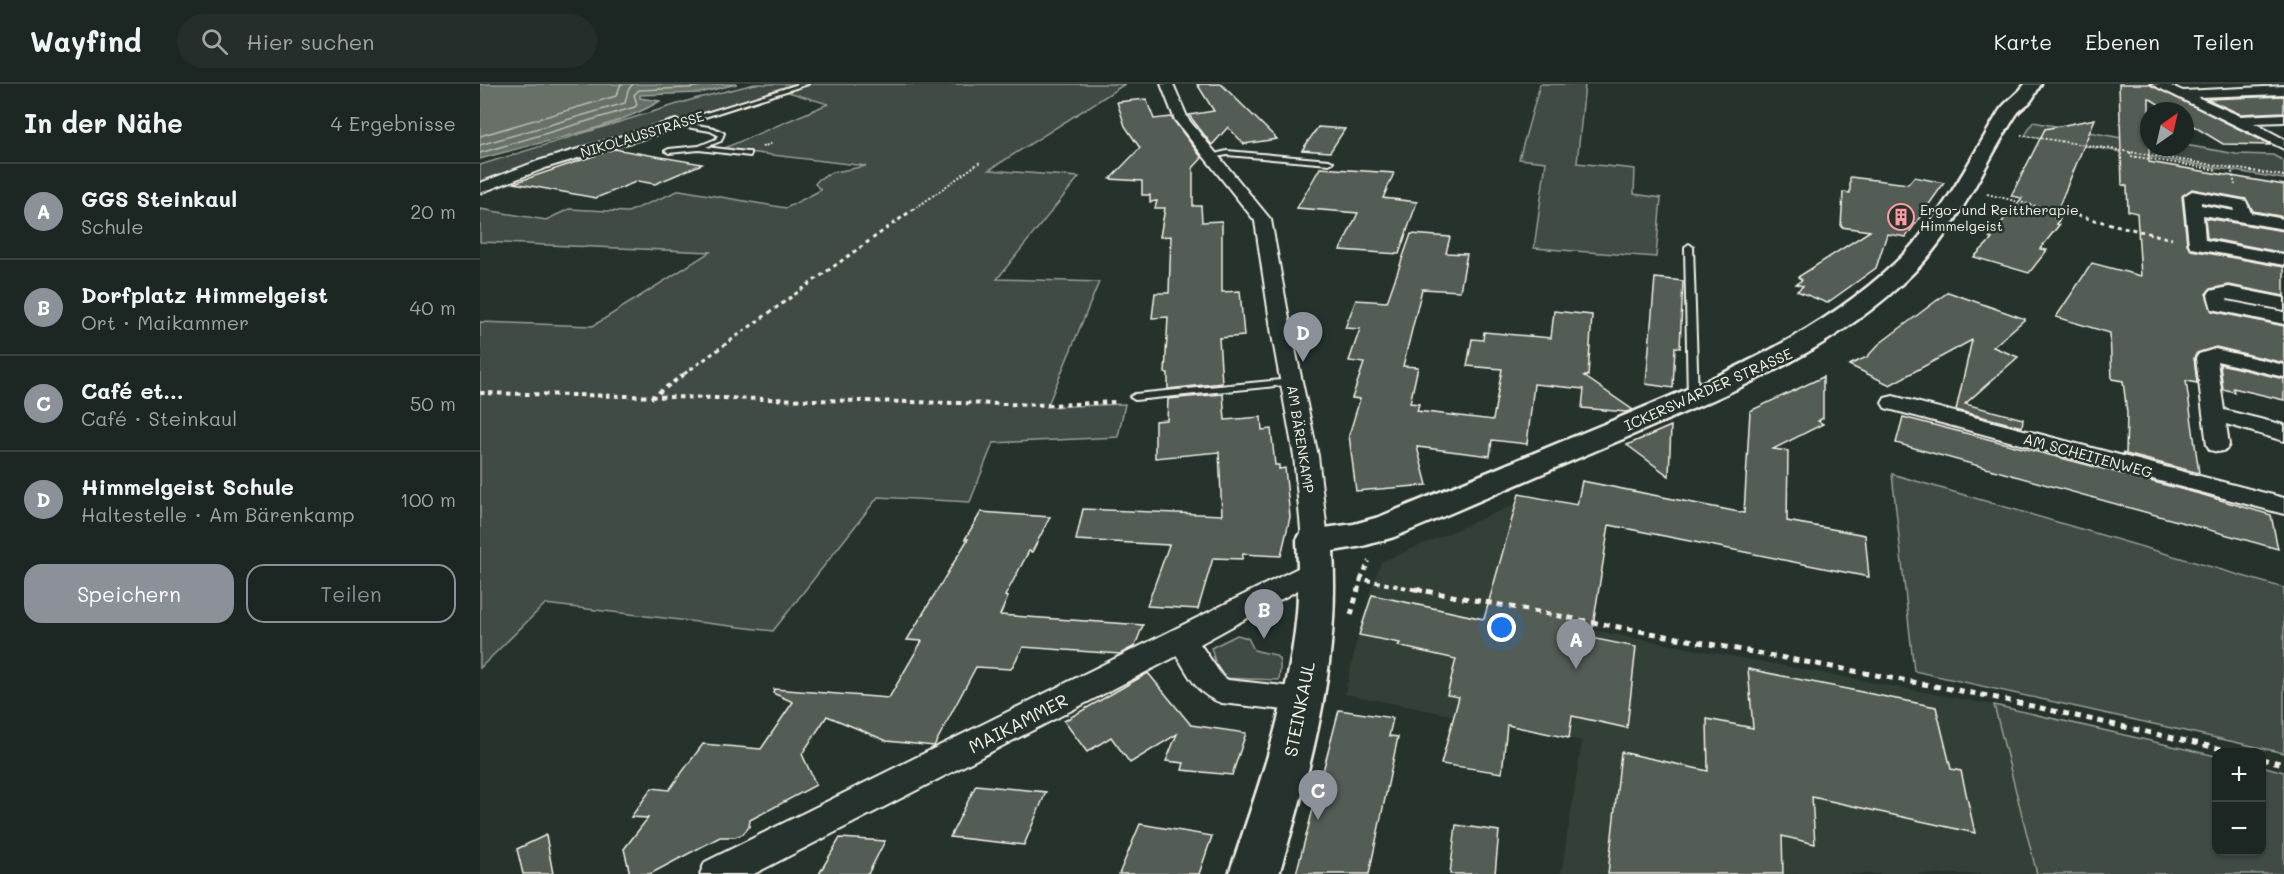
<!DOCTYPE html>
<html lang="de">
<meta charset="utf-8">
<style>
body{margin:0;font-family:Mali,sans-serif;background:#252e2a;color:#f1f3f6}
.controls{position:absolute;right:18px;bottom:18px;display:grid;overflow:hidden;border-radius:12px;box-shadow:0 2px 4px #0004}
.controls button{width:54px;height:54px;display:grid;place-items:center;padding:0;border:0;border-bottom:2px solid #3a4340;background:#1c2622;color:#f1f3f6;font:30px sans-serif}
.compass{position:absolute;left:1660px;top:18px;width:54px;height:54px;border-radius:50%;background:#1c2622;box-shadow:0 2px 4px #0004;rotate:34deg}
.you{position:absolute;left:1022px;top:544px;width:21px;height:21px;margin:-15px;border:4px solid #fff;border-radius:50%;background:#1a73e8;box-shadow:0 0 0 9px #1a73e833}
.badge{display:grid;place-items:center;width:39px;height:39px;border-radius:50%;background:#8c9099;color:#fff;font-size:20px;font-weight:700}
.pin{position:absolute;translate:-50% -50px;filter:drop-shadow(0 2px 3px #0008)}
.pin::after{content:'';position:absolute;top:32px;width:21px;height:18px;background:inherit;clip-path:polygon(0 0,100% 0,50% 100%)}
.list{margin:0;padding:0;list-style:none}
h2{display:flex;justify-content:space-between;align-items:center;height:78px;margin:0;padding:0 24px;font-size:26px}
h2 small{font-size:20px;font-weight:400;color:#a0a5a5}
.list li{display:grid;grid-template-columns:39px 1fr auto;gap:18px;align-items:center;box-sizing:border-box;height:96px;padding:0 24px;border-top:2px solid #3a4340}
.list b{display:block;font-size:22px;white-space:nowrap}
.list p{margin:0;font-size:20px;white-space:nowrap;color:#a0a5a5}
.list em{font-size:20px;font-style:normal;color:#a0a5a5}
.actions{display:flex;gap:12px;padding:18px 24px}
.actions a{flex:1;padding:14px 0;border:2px solid #8c9099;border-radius:18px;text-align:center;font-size:21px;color:#8c9099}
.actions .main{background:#8c9099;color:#fff}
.icon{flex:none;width:33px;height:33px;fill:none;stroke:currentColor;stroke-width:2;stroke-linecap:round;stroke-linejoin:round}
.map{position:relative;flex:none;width:1804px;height:790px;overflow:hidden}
header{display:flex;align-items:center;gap:36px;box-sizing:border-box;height:84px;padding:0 30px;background:#1c2622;border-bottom:2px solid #3a4340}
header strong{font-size:28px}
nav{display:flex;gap:33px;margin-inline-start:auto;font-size:21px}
.search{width:420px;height:54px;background:#252e2a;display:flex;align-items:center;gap:15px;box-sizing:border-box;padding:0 21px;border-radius:33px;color:#a0a5a5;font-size:22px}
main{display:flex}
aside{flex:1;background:#1c2622}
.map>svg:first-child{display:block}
.built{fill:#333f39}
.green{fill:#414b45;stroke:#9a9e96;stroke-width:1.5}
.water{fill:#676f68;stroke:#9fa39b;stroke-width:1.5}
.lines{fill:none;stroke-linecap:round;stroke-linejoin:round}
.shore{stroke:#bcbdb5;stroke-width:1.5}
.building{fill:#525c55;stroke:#f4f1e8;stroke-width:1.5}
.lane-casing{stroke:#f4f1e8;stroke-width:4}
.street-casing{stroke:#f4f1e8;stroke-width:4}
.secondary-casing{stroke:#f4f1e8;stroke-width:5}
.path-far3{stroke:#f4f1e8;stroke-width:2;stroke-dasharray:2 2;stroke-linecap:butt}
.path-far2{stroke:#f4f1e8;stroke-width:3;stroke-dasharray:4 4;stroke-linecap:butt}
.path-far1{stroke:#f4f1e8;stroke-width:4;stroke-dasharray:4.5 4.5;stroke-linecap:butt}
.path{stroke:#f4f1e8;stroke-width:5;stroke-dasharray:6 6;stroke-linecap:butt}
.lane{fill:#26332d;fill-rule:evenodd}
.street{fill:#26332d;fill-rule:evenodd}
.secondary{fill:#26332d;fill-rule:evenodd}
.labels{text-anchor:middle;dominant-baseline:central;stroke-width:5;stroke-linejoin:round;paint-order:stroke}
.far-street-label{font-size:14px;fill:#f4f1e8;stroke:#26332d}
.far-poi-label{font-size:14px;fill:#f4f1e8;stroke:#26332d;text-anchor:start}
.street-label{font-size:15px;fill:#f4f1e8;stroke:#26332d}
.near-street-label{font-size:18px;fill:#f4f1e8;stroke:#26332d}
</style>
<header>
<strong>Wayfind</strong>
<div class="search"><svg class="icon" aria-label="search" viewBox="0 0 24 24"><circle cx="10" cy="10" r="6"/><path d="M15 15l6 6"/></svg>Hier suchen</div>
<nav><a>Karte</a><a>Ebenen</a><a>Teilen</a></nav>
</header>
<main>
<aside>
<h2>In der Nähe<small>4 Ergebnisse</small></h2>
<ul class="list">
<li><span class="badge">A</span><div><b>GGS Steinkaul</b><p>Schule</p></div><em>20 m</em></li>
<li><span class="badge">B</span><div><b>Dorfplatz Himmelgeist</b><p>Ort · Maikammer</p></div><em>40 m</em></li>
<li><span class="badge">C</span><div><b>Café et...</b><p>Café · Steinkaul</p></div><em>50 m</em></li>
<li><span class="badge">D</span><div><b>Himmelgeist Schule</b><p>Haltestelle · Am Bärenkamp</p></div><em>100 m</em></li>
</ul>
<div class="actions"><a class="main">Speichern</a><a>Teilen</a></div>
</aside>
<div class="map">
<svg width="1804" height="790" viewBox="0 0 1804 790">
<rect width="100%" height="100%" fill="#26332d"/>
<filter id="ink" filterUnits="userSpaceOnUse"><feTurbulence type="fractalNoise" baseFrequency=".0167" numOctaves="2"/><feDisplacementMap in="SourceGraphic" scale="12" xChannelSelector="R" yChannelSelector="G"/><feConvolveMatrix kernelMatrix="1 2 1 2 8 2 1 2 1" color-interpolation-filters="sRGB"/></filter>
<g filter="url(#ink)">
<polygon class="built" points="1036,420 1015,496 1010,527 1514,621 1557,790 1081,790 1102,657 865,610 876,560 892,512 889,511 901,478"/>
<g class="green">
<polygon points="275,0 323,0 0,104 0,81 214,15"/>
<polygon points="328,0 645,0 509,86 599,93 517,195 619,198 567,323 645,320 638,353 513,359 490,418 398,413 293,547 65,520 0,584 0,238 113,242 230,168 0,158 0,125 66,136 89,125 148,128 200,106 306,124 341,106 335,100 339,95 350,89 386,82 242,65 348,20 305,7"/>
<polygon points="1060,0 1105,0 1097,79 1155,85 1154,110 1181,114 1176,173 1054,164 1066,78 1039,75"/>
<polygon points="1553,38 1669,59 1669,63 1705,63 1705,61 1756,70 1793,71 1804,77 1804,95 1545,52"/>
<polygon points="1412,390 1804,504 1804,669 1434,587"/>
<path d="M 757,551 L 768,554 L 774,566 C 797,573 803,566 799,596 L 740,594 L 731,564 Z"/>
<polygon points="1514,621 1736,672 1736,768 1782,768 1782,682 1804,688 1804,790 1557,790"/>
</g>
<path class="water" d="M 0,0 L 257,0 L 220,9 L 160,11 L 160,14 L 180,17 C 130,47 56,58 0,75 Z"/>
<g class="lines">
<g class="shore">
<polyline points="0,52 136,12 141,0"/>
<polyline points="0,61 145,19 148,6 153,0"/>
<polyline points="0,69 155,23 157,20 154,11 159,6 208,4 236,0"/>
</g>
</g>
<g class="building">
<polygon points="717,0 741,0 797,55 764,60 748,43 732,61 709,31 734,27"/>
<polygon points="1639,0 1669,0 1791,61 1743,60 1705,37 1705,27 1689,27 1669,14 1669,78 1804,101 1804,133 1773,127 1766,115 1712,105 1702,112 1707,160 1711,166 1804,183 1804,212 1749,201 1730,205 1726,210 1732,227 1804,242 1804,279 1736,263 1717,269 1714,274 1717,299 1706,297 1719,389 1642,369 1646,370 1647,329 1643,297 1632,295 1630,249 1576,233 1612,179 1661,192 1657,129 1648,127 1647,102 1642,101"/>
<polygon points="1804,12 1804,28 1760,30 1727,15"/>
<polygon points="666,15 674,35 691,33 722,74 713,84 713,122 721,122 722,138 742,137 742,208 760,207 764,252 739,254 742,299 688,305 688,289 685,289 688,233 672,234 675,209 689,209 691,152 680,153 685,124 675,124 677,117 670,118 670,111 662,111 662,97 630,95 660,64 645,42 637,18"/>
<polygon points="1615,35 1574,134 1580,135 1576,140 1579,141 1560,165 1567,166 1549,189 1494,173 1512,155 1509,154 1512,150 1542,114 1531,112 1565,45"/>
<polygon points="838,43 865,45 850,68 822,66"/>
<polygon points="134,65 222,80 175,100 158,97 116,114 34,99"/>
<polygon points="840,84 914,89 903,114 937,118 919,170 860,166 878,129 817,124"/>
<polygon points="1370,93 1428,100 1434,93 1464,99 1426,153 1407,150 1396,184 1347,219 1317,207 1323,202 1316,200 1322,196 1318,193 1390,147 1361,143 1363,108 1370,109"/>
<polygon points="1725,134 1804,147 1804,169 1727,154"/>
<polygon points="931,150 970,153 966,169 987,170 980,207 942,205 923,282 938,283 930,319 939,320 937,327 1013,336 1022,285 987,282 992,255 1003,256 1004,248 1071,254 1074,227 1112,231 1108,292 1104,292 1153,326 1146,328 1102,324 1104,305 1054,300 1047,360 1012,356 1010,372 937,363 947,401 876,407 869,351 880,315 872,314 884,279 869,277 880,245 865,244 876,216 907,218"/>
<polygon points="1175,194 1203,197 1200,264 1195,263 1193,304 1166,300"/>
<polygon points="1468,208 1545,235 1513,263 1538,273 1485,320 1543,335 1542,343 1476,326 1492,256 1410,301 1369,281 1387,273 1399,260"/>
<polygon points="1740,280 1804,295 1804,316 1753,304 1754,308 1743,305"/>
<polygon points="1343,293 1343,334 1338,337 1343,340 1293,365 1308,367 1307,437 1385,451 1389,493 1129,441 1111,554 1156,563 1147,644 1092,632 1089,654 1027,641 1022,689 961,680 979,613 967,611 976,575 918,562 920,559 879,551 892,511 1004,535 1039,410 1097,421 1102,397 1264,429 1270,327"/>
<polygon points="743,310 745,336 781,333 782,346 791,345 795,381 799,381 799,385 805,384 810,433 801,472 763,470 762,475 733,474 718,525 667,522 689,461 596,456 603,425 742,431 739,368 675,374 675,337 687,336 688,315"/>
<polygon points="1423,333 1720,410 1791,431 1798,465 1416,359"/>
<polygon points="1191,342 1189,392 1147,361"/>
<polygon points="501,428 570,433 552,468 549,467 525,512 528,513 520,531 663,541 655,562 640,570 543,563 531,585 496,583 454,662 407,657 347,632 322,670 336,701 270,736 269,743 263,750 255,753 240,753 170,790 150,790 144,765 168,734 151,733 172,704 189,706 223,660 281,665 313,618 293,609 294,605 409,614 442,557 427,556 488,455 485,455"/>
<polygon points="1268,585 1456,623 1471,685 1481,687 1495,749 1332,713 1335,760 1302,752 1303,790 1128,790 1141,668 1228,687 1227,635 1273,644"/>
<polygon points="668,589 711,641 766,649 752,691 702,686 704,679 686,677 697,650 650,679 631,653 607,668 584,637"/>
<polygon points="859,626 913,634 909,652 918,653 889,790 816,790"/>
<polygon points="496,701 566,708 544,761 470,753"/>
<polygon points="660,740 732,752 719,790 639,790"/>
<polygon points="976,741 1019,747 1015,790 970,790"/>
<polygon points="66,751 73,790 43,790 37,765"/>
<polygon points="360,754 405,757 388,790 339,790"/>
</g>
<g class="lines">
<defs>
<g id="lane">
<polygon points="319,0 328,0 206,39 234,44 244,49 241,57 226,63 267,68 270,68 270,72 219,66 189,69 185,67 189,65 219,62 236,55 238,51 230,47 194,41 194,39"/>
<polygon points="747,67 849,76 853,78 849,80 747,71 731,74 727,72"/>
<polygon points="1209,160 1213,163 1218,314 1213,317 1208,314 1205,163"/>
<polygon points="812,295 817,298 816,300 655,316 650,313 655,310"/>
</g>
<g id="street">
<polygon points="681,0 693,0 708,35 791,136 812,251 838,372 848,456 844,462 835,465 826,462 822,456 814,372 792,251 775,137 695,36"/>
<polygon points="1671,0 1687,0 1703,7 1804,2 1804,10 1717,13 1760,32 1804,30 1804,38 1774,39 1804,55 1804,65"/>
<polygon points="196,36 203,40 201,43 68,83 0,109 0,99 58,77"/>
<path d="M 1712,107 L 1766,117 L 1771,129 L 1804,135 L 1804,145 L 1723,131 L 1725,156 L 1804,171 L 1804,181 L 1711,164 L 1709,160 L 1704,112 ZM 1721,118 L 1753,124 L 1754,127 L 1721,121 Z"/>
<polygon points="1749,203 1804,214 1804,226 1747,215 1748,217 1804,228 1804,240 1732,225 1728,211 1730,207"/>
<polygon points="1735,265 1804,281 1804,293 1737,277 1744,326 1804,341 1804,357 1746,340 1749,361 1746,366 1738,368 1730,366 1727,361 1716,274 1719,270"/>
<polygon points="1413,312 1804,414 1804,430 1405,324 1402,319 1405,314"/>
<path d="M 836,475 L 845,477 L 849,484 L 845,491 L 720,560 L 742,592 L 748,596 L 822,604 L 833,607 L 837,616 L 833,625 L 822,628 L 742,619 C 717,611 710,593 697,572 L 274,790 L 220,790 L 225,778 Z"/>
</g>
<path id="secondary" d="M 1545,0 L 1561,0 C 1557,6 1554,14 1549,19 C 1544,23 1539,26 1536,31 C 1502,84 1478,145 1432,190 C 1351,270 1246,310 1143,355 C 1067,387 991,421 914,453 L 883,462 L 853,467 C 860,581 831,682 799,790 L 749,790 C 778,705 809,619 817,529 C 819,505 818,480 817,456 L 822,447 L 874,440 L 899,433 C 978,401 1056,368 1134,336 C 1234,294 1334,255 1415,179 C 1460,137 1488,79 1520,26 C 1527,16 1538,10 1545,0 Z"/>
</defs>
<use href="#lane" class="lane-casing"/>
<use href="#street" class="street-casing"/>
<use href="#secondary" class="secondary-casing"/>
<g class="path-far3">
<polyline points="1541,51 1804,92"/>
<polyline points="282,63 293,59"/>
<polyline points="1650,68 1651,72 1738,86"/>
<polyline points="1751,84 1755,101"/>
<polyline points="1507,110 1572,126"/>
<polyline points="433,126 500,78"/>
</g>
<g class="path-far2">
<polyline points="1566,124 1692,155"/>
<polyline points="204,290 435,124"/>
</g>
<g class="path-far1">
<polyline points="0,309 572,321 635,318"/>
<polyline points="171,314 206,289"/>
<polyline points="881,495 889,477"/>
<polyline points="878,507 881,495 943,507"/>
</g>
<g class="path">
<polyline points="935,505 1508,612 1755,668"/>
<polyline points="871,531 878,505"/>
<polyline points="1782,675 1804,680"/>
</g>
<use href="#lane" class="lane"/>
<use href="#street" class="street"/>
<use href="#secondary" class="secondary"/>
</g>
</g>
<defs>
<symbol id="building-ring" viewBox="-11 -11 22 22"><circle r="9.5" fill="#26332d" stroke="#ff9aa2" stroke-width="1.5"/><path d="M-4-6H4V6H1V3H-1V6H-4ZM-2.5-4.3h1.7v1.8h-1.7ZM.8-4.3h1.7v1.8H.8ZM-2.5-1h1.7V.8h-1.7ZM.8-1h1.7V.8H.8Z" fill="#ff9aa2"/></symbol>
</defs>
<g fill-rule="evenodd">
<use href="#building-ring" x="1406" y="118" width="30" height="30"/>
</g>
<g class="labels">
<g class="far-street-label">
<text transform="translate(162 50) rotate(-17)">NIKOLAUSSTRASSE</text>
<text transform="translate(821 355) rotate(81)">AM BÄRENKAMP</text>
</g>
<g class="far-poi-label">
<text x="1440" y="125">Ergo- und Reittherapie<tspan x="1440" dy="16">Himmelgeist</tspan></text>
</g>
<g class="street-label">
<text transform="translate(1228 305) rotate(-24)">ICKERSWARDER STRASSE</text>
<text transform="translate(1608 371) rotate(15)">AM SCHEITENWEG</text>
</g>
<g class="near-street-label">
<text transform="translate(819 625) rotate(-79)">STEINKAUL</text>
<text transform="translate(538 639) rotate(-27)">MAIKAMMER</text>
</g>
</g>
</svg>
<div class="controls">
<button>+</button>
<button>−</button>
</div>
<svg class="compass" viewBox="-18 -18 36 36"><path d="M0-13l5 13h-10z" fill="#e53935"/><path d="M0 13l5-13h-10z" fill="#a0a5a5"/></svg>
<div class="you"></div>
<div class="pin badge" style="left:1096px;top:585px">A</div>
<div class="pin badge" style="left:784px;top:555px">B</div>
<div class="pin badge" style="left:838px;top:736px">C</div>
<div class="pin badge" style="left:823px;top:278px">D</div>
</div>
</main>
